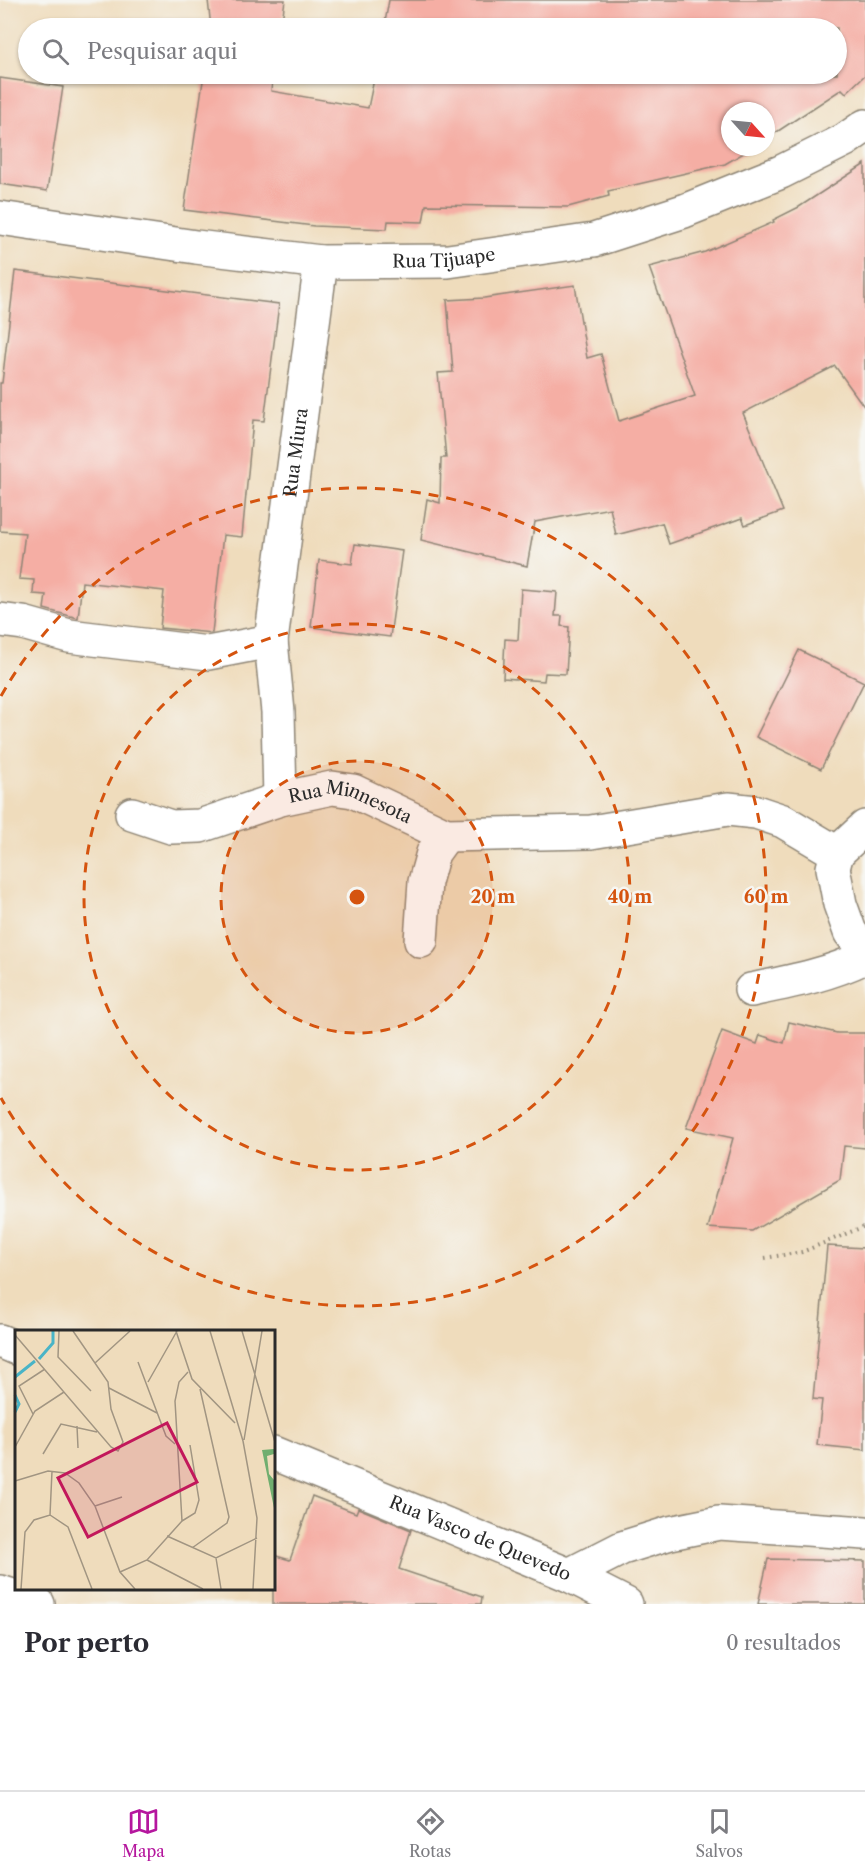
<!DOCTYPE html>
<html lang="pt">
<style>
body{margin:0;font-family:"Libre Caslon Text",serif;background:#f2f2f3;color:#2b2b33}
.compass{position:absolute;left:721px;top:102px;width:54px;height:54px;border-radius:50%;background:#fff;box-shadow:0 2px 4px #0004;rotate:117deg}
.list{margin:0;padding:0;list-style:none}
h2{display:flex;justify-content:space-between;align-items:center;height:78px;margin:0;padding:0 24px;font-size:26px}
h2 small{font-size:20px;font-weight:400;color:#7c7c81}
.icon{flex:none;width:33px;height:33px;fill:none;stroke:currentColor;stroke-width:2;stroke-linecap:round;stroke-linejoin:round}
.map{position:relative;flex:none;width:865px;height:1604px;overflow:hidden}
.search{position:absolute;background:#fff;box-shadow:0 2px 4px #0004;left:18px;right:18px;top:18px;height:66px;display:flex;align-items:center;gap:15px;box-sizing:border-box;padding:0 21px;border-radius:33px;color:#7c7c81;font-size:22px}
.sheet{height:186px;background:#fff}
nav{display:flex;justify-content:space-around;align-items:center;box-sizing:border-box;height:84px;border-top:2px solid #e1e1e2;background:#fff;font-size:16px;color:#7c7c81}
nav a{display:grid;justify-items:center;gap:3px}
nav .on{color:#b5179e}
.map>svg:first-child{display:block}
.building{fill:#f5aea4}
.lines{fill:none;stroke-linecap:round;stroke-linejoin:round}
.minor-casing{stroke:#8d8474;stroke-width:36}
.path{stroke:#8d8474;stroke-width:4;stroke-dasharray:1.5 4.5;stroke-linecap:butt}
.minor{stroke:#fff;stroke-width:33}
.ring{fill:none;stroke:#d5540f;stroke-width:3;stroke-dasharray:10 8}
.labels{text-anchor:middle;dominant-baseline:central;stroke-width:5;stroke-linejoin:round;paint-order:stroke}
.street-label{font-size:18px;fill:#2b2b2b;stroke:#f6f6f2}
.inset-river{fill:none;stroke:#49b4c7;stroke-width:3}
.inset-road{fill:none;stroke:#a19582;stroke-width:1.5}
.view{fill:#c2185b;fill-opacity:0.15;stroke:#c2185b;stroke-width:3}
.inset-edge{fill:none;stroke:#2b2b2b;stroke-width:3}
.centre{fill:#d5540f;stroke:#f6f6f2;stroke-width:3}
.ring-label{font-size:18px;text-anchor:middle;font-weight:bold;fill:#d5540f;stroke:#f6f6f2;stroke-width:5;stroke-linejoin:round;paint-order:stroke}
</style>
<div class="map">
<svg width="865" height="1604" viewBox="0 0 865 1604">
<rect width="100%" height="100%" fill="#f6f6f2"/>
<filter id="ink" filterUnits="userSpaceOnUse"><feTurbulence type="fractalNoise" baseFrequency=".0167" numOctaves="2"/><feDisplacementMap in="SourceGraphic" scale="12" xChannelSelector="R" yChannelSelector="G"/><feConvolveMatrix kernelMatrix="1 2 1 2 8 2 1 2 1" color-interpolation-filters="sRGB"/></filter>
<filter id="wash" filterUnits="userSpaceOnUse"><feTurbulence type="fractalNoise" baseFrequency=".008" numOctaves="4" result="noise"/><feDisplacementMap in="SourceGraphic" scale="24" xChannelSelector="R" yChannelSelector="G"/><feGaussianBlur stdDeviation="1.35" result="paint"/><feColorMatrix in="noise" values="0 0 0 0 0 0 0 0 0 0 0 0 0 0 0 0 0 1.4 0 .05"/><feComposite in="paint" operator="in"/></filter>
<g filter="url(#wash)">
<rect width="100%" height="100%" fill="#efdcbc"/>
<g id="blocks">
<g class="building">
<polygon points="208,0 285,0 281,28 211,28"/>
<polygon points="389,0 865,0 865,75 846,93 842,89 766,139 766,111 730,111 730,147 754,147 725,164 608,191 609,196 568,207 426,205 423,222 388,221 387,229 314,226 184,210 204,74 273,74 271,91 368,108 375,74 837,74 837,28 384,28"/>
<polygon points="0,78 63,87 47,191 0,184"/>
<polygon points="865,164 865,408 835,366 743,413 783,511 745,525 742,518 669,544 662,523 616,535 610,508 535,522 527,566 421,540 427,499 440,503 441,458 446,458 438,373 453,372 447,300 484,298 575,285 587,358 601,354 619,421 695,396 649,267 705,252 774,222 773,220 799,207"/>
<polygon points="15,271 279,304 264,421 253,420 242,537 223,535 212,633 160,628 164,591 82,582 78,618 44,609 46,595 33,594 34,580 19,579 25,533 0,531 0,383 2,383"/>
<polygon points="355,544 402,551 390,637 311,627 319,560 352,564"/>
<polygon points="521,589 557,592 555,616 562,616 561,626 569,627 566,674 545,673 544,681 503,678 505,639 518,640"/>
<polygon points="799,650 864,682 821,769 756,737"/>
<polygon points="789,1022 837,1033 865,1033 865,1148 844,1146 840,1180 752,1231 708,1228 733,1138 686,1128 722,1031 757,1044 760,1035 784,1043"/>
<polygon points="827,1246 865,1248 865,1450 817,1445 822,1400 813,1399"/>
<polygon points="312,1496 356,1513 358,1508 411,1530 399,1569 482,1597 481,1604 273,1604 273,1555 290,1560"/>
<polygon points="768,1559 865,1561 865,1604 758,1604"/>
</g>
</g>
</g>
<g filter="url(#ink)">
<use href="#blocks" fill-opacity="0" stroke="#8d8474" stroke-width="1.5"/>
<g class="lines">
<defs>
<g id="minor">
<path id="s1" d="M 0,218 L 196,247 L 321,262 L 448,261 L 594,240 L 684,211 L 781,172 L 845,140 L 865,126"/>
<path id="s2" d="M 0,620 L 23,623 L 69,636 L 208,653 L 271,641 L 278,712 L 280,799 L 332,788 L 353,791 L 446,835 L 591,832 L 728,809 L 756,812 L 783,821 L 837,853"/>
<path id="s3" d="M 271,641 L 321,262"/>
<polyline points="132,814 171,827 200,826 280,799"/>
<polyline points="837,853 833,868 840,904 850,932 865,951"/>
<polyline points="837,853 865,827"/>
<polyline points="421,941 425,882 433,853 446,835"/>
<path d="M 751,990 C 790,982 828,975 865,957"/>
<polyline points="0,1341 16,1348"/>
<path id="s4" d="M 273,1453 L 569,1575 L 626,1604"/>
<polyline points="569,1575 622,1548 670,1533 719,1523 865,1533"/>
<polyline points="0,1592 38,1604"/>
</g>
</defs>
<use href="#minor" class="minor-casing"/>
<polyline class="path" points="765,1258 802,1252 865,1226"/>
<use href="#minor" class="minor"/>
</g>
</g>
<circle cx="357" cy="897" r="136" fill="#d5540f" fill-opacity=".12"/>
<g class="ring">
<circle cx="357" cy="897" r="136"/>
<circle cx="357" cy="897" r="273"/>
<path d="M1 696A409 409 0 1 1 1 1098"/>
</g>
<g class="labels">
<g class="street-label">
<text stroke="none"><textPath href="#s1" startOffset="447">Rua Tijuape</textPath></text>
<text stroke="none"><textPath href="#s3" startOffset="190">Rua Miura</textPath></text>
<text stroke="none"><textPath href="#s2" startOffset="507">Rua Minnesota</textPath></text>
<text stroke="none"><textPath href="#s4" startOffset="224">Rua Vasco de Quevedo</textPath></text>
</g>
</g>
<g transform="translate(15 1330)">
<rect width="260" height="260" fill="#efdcbc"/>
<path d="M 259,119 L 259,124 L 252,126 L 254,144 L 259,150 L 259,178 L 247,120 Z" fill="#70ae6f"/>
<path class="inset-river" d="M 24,29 L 38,13 L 38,1M 0,47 L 20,31M 0,65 L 4,74 L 0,82"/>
<path class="inset-road" d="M 44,1 L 43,27 L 76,61M 161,1 L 177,49 L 220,93M 195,1 L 228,111 L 242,188 L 238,259M 227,1 L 260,112M 0,5 L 96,117 L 103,121 L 108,112 L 96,79 L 93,52 L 58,1M 123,32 L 151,106 L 160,114M 80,33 L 115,1M 133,52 L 162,1M 94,58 L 142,83M 18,84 L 4,56 L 30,39M 62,96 L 63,118M 229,110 L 247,1M 0,117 L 20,81 L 49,62M 28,124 L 46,94 L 82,102M 0,151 L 33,141 L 50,143 L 64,153 L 80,176 L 105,242 L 120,259M 80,176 L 107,167M 35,185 L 37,141M 167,191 L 180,183 L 184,170 L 175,115M 152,206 L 201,228 L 242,208M 177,218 L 212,193 L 214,187 L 185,59M 201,228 L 206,259M 132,230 L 188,259M 105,242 L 132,230 L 167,191 L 160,71 L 164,52 L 173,42M 6,259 L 10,202 L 19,190 L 35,185 L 53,197 L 77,259"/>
<path class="view" d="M 152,93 L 182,152 L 73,207 L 43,148 Z"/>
<rect width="260" height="260" class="inset-edge"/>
</g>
<circle cx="357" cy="897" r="9" class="centre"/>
<g class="ring-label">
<text x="493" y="903">20 m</text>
<text x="630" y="903">40 m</text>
<text x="766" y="903">60 m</text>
</g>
</svg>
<svg class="compass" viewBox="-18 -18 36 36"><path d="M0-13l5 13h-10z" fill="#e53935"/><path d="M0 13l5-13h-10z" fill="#7c7c81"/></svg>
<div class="search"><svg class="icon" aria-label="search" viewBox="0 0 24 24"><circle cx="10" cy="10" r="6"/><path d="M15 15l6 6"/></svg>Pesquisar aqui</div>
</div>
<section class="sheet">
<h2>Por perto<small>0 resultados</small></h2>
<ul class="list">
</ul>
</section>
<nav>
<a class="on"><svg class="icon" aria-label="map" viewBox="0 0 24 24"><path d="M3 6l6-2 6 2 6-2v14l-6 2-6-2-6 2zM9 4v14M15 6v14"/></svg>Mapa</a>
<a><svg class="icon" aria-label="directions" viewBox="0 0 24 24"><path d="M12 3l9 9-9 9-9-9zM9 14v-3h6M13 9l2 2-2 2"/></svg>Rotas</a>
<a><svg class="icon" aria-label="saved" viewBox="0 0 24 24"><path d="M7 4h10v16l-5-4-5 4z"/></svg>Salvos</a>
</nav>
